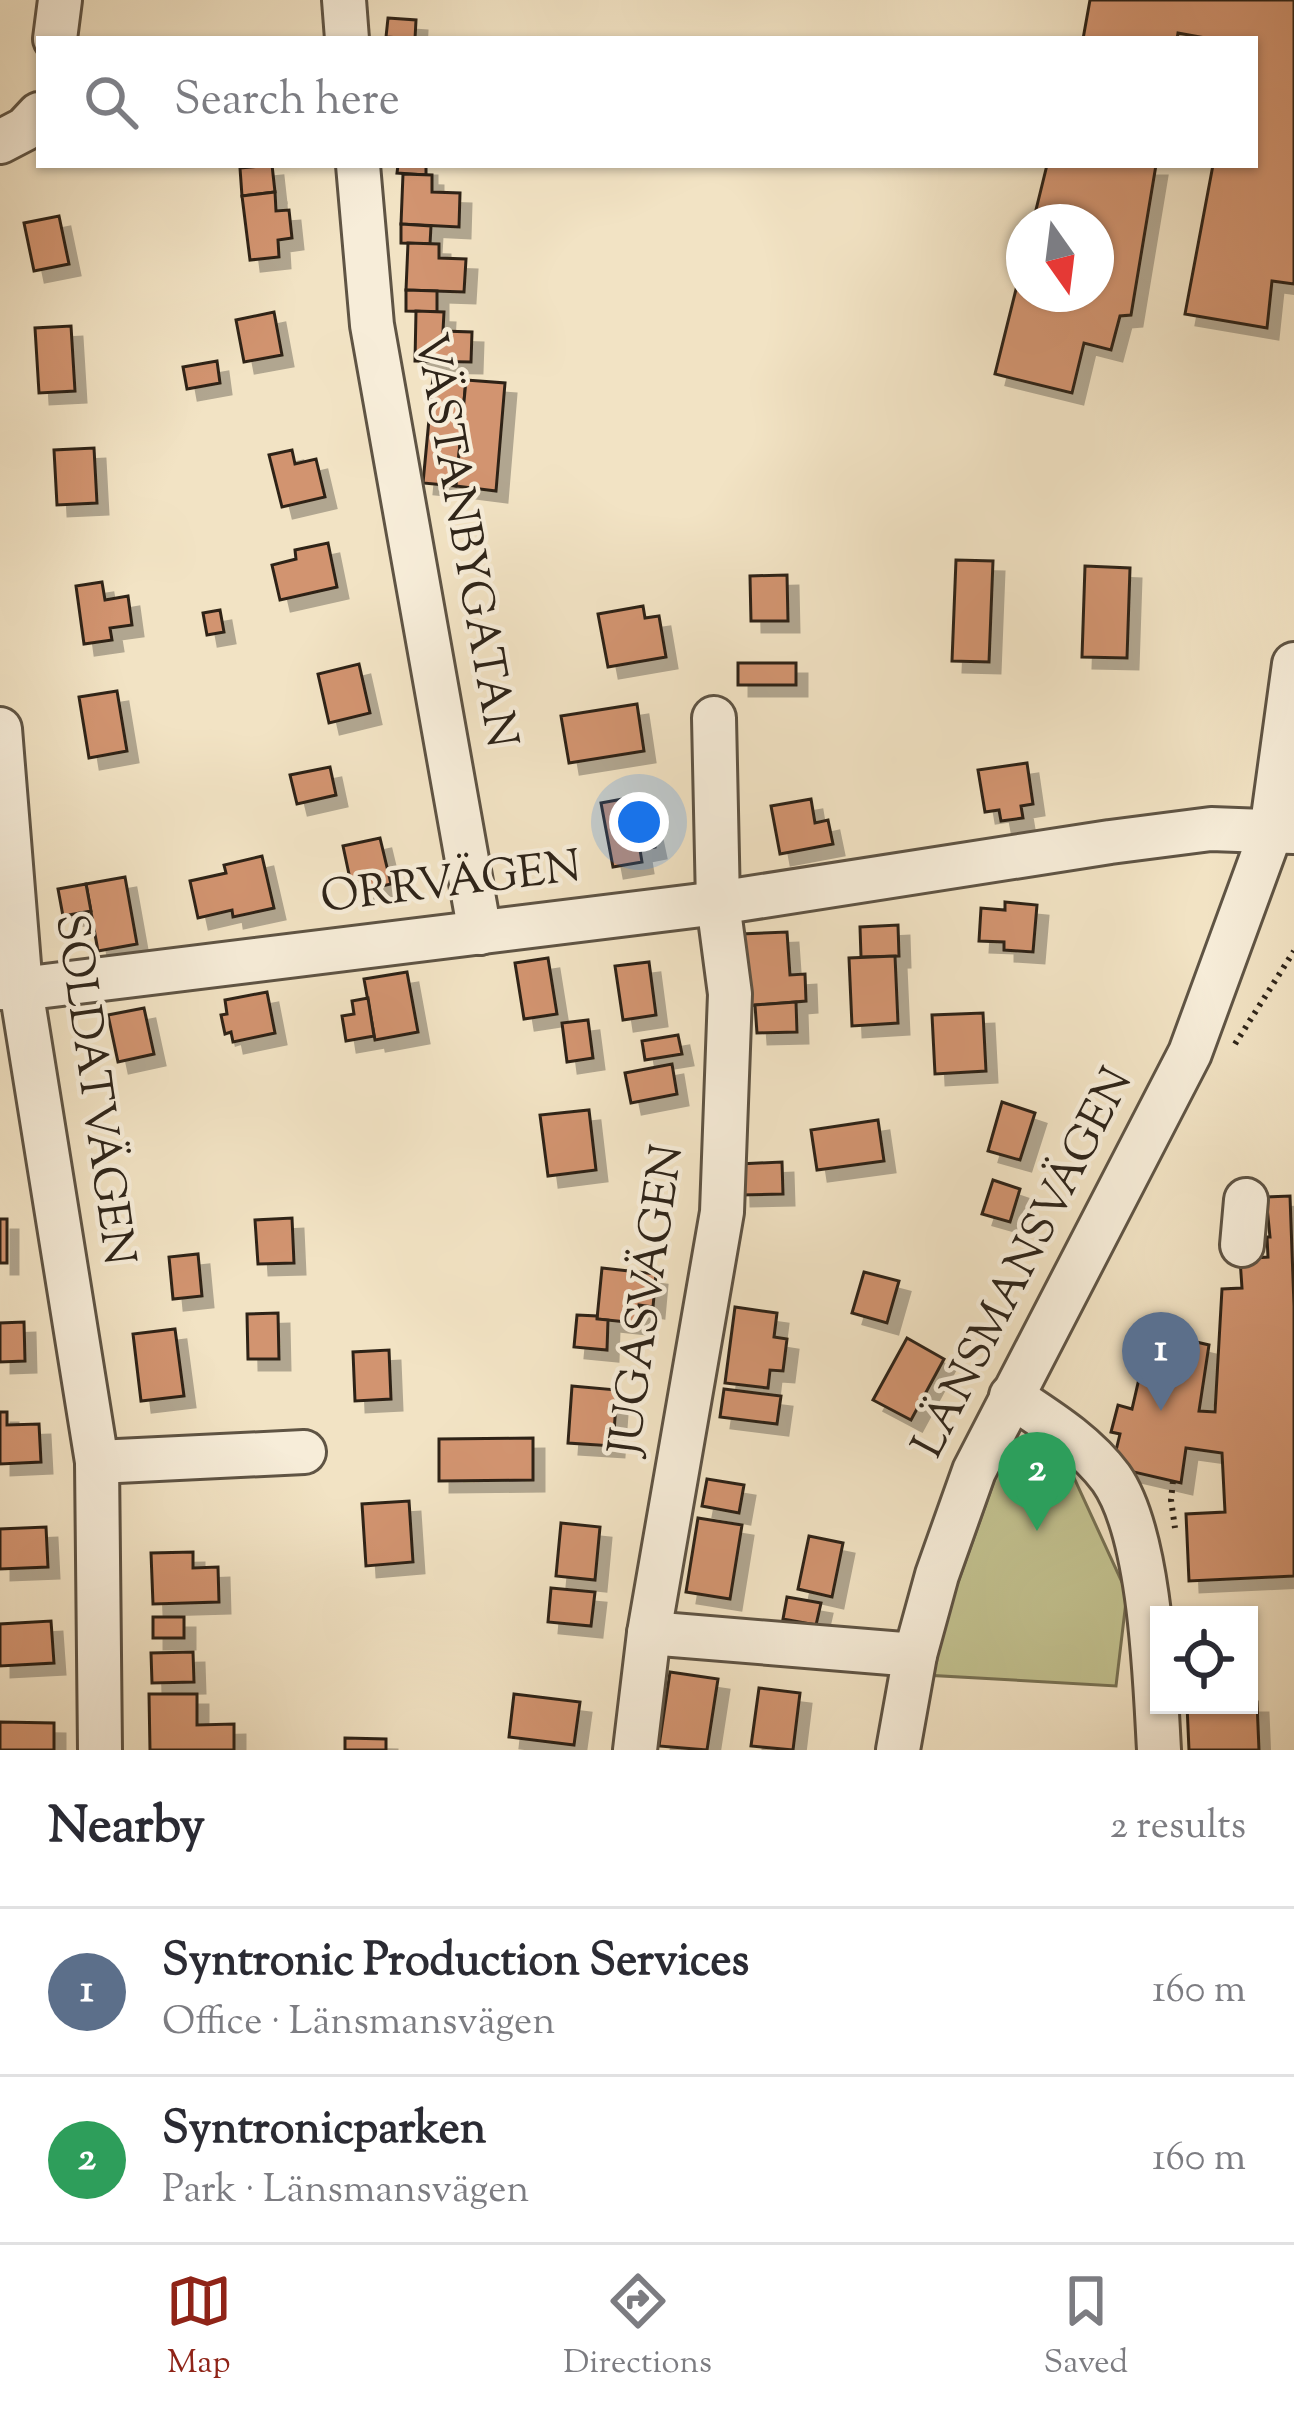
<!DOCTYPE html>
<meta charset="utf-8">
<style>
body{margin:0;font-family:"Sorts Mill Goudy",serif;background:#f2f2f3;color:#2b2b33}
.controls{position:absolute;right:36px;bottom:36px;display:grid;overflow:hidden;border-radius:0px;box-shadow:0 3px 9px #0004}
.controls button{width:108px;height:108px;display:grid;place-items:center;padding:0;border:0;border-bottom:3px solid #e1e1e2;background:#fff;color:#2b2b33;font:60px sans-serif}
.compass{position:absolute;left:1006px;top:204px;width:108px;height:108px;border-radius:50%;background:#fff;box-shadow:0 3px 9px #0004;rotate:166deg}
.you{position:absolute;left:639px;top:822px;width:42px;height:42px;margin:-30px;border:9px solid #fff;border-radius:50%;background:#1a73e8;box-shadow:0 0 0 18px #1a73e833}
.badge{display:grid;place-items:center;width:78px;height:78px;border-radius:50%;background:#8f2418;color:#fff;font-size:39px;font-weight:700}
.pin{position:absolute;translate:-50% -99px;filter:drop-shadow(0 3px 6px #0008)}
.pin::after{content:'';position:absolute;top:63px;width:42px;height:36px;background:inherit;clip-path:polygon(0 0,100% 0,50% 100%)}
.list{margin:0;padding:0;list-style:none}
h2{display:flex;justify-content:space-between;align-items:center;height:156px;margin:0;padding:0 48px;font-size:51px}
h2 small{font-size:39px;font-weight:400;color:#7c7c81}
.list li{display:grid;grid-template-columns:78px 1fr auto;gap:36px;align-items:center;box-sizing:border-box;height:168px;padding:0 48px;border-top:3px solid #e1e1e2}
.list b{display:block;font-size:45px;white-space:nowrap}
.list p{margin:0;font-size:39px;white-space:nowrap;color:#7c7c81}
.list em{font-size:39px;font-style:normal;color:#7c7c81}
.icon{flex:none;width:66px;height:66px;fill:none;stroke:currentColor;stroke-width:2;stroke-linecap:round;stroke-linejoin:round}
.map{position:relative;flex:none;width:1294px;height:1750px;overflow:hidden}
.search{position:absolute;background:#fff;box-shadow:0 3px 9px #0004;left:36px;right:36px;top:36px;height:132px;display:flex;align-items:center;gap:30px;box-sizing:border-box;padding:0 42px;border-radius:0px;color:#7c7c81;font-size:45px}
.sheet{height:492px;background:#fff}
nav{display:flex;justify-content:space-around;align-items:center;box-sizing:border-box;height:168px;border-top:3px solid #e1e1e2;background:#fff;font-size:33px;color:#7c7c81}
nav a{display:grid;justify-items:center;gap:6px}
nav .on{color:#8f2418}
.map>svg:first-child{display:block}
.green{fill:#c2c18f;stroke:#787254;stroke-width:3}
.building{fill:#d29470;stroke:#2e2419;stroke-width:3;filter:url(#shadow)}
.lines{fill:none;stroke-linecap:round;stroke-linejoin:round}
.minor-casing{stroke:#5f5444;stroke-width:48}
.path{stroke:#2e2419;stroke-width:6;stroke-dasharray:3 6;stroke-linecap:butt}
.minor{stroke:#f7edd9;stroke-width:42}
.labels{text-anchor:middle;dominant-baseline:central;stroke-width:9;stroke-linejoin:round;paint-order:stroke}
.street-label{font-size:45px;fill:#2e2419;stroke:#f7edd9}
</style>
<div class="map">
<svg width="1294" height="1750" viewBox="0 0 1294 1750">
<defs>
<filter id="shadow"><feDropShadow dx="11" dy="11" stdDeviation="0" flood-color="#0004"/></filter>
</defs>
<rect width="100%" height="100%" fill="#f2e3c4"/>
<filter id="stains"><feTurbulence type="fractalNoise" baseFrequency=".00167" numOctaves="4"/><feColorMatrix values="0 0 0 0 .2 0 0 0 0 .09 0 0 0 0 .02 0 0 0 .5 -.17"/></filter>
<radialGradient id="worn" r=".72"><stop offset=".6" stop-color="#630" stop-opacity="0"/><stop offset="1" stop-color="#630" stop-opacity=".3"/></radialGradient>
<polygon class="green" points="1009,1439 1070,1469 1127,1593 1116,1686 925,1675"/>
<g class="building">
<polygon points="1090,0 1294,0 1294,284 1272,281 1267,328 1185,314 1213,165 1255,165 1255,39 1211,39 1178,33 1177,39 1083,39"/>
<polygon points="388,18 416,20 415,39 386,37"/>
<polygon points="272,165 275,192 242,196 240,168"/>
<polygon points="398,165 426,165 426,175 397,173"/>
<polygon points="1047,165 1156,165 1131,315 1120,316 1111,350 1084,343 1072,393 995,374 1024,257 1024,294 1096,294 1096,222 1033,222"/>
<polygon points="403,174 432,175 432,192 460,193 459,227 401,224"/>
<polygon points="275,192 276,211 289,210 292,238 278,240 279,257 250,260 242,196"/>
<polygon points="59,216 69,264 34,271 24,223"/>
<polygon points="401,224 431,226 430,244 401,243"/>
<polygon points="408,243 439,244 439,258 466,259 464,292 406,290"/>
<polygon points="406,290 437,291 437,312 406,311"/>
<polygon points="416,311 444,312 443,331 472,332 471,362 415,361"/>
<polygon points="274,312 282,355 244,362 236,320"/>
<polygon points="71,326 75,391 39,393 35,328"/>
<polygon points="217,361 220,383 187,389 183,367"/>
<polygon points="433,377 466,380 456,486 423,483"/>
<polygon points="466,380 505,383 496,491 456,486"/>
<polygon points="94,448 97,503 57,505 54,450"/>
<polygon points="292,450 295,464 316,459 325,497 282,507 269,455"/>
<polygon points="328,543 337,587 280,600 272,565 296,559 295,550"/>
<polygon points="956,560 993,561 989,662 952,661"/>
<polygon points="1085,566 1130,568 1127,658 1082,657"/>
<polygon points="787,575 788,621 751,621 750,576"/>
<polygon points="102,582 105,600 128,596 132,625 110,628 112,640 84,644 76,586"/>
<polygon points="643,606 645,618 659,616 666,657 608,667 598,614"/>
<polygon points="220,610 224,632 207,635 203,613"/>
<rect x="738" y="663" width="58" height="22"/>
<polygon points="359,664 370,713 329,723 318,674"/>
<polygon points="117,691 127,751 89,758 79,697"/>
<polygon points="637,704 644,751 569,763 561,716"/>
<polygon points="1027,763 1033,804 1021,806 1023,818 1001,821 999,810 985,812 978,770"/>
<polygon points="330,767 336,795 297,804 290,775"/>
<polygon points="644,795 655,847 640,850 642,862 613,867 601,803"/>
<polygon points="811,799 815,823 828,820 833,844 780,854 771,806"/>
<polygon points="380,838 391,884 353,893 343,846"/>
<polygon points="262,856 274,908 233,917 232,910 198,918 190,881 226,873 224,865"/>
<polygon points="125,877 137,944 98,951 86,884"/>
<polygon points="86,884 91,911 63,916 58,889"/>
<polygon points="1005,902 1037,905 1033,952 1004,950 1004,942 979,941 981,908 1005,910"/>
<polygon points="898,925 899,956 861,957 860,927"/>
<polygon points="787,932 790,975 805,974 806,1001 746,1006 741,934"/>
<polygon points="895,956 898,1023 852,1026 849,958"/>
<polygon points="548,958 557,1014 524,1019 515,963"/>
<polygon points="649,962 656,1015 623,1020 615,966"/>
<polygon points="407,972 418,1032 375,1040 364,979"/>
<polygon points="267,992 275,1033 233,1042 231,1032 225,1034 221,1015 227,1014 225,1000"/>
<polygon points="368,998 374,1036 346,1041 342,1016 354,1014 352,1001"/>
<polygon points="796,1002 797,1032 757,1033 755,1005"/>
<polygon points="144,1008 154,1054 118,1062 108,1015"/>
<polygon points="983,1013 986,1071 935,1074 932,1015"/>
<polygon points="588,1020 593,1058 567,1062 562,1023"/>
<polygon points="678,1035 682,1054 645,1060 642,1041"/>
<polygon points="672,1064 677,1094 631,1103 625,1073"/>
<polygon points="1002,1102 1035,1113 1020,1160 988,1151"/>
<polygon points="589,1110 596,1170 548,1176 540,1115"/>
<polygon points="878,1120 884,1161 817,1170 811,1130"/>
<polygon points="782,1162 783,1194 740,1195 739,1164"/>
<polygon points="993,1180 1020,1189 1010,1222 982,1214"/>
<polygon points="1290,1196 1294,1306 1294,1576 1189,1581 1186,1514 1225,1512 1222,1453 1186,1448 1181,1483 1112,1467 1120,1434 1111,1432 1118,1405 1132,1409 1150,1331 1209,1345 1199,1411 1215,1412 1222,1289 1242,1288 1240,1259 1268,1257 1267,1237 1270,1237 1266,1197"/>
<polygon points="292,1218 294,1263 258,1264 255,1220"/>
<rect x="0" y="1219" width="7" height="44"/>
<polygon points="198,1254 202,1296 173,1299 169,1257"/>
<polygon points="602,1268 656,1274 653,1307 639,1305 637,1323 597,1319"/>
<polygon points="864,1272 899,1281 887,1323 852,1313"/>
<polygon points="735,1307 777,1313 774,1337 787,1339 783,1371 770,1370 768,1388 725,1383"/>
<polygon points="278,1313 279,1359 248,1359 247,1314"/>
<polygon points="577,1315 597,1316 597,1319 608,1320 607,1350 574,1347"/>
<polygon points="24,1322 25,1361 0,1362 0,1323"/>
<polygon points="175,1329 184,1396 141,1401 133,1334"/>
<polygon points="907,1338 944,1359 911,1420 873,1400"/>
<polygon points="389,1350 391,1399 355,1401 353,1352"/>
<polygon points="572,1386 617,1390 613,1446 568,1443"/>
<polygon points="724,1389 781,1396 777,1424 720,1417"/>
<polygon points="0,1412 7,1412 7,1425 39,1424 41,1462 0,1464"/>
<polygon points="533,1438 533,1480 439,1481 439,1439"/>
<polygon points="707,1479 744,1485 739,1513 702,1506"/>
<polygon points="409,1501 413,1562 366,1566 362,1504"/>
<polygon points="698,1518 742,1525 730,1599 686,1592"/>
<polygon points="561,1523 600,1527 595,1580 556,1576"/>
<polygon points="46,1527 48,1567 0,1569 0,1529"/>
<polygon points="809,1536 843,1543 832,1597 798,1589"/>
<polygon points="193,1552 193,1568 218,1567 219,1602 153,1604 151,1553"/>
<polygon points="551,1588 595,1592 591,1626 548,1622"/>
<polygon points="787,1597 821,1603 816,1625 783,1619"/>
<rect x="153" y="1617" width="31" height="21"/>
<polygon points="51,1621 54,1663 0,1666 0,1624"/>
<polygon points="193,1652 194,1682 152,1683 151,1653"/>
<polygon points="670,1672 718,1679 707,1750 659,1746"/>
<polygon points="759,1688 800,1693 793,1750 751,1746"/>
<polygon points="149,1694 197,1694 197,1725 234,1724 234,1750 150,1750"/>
<polygon points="514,1694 580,1702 574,1745 509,1737"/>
<polygon points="1249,1702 1257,1702 1259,1750 1189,1750 1187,1705 1249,1705"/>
<polygon points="0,1722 54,1723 54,1750 0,1750"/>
<polygon points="345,1738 386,1739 386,1750 345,1750"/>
</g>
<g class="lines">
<defs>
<g id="minor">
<polyline points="344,0 347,39"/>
<polyline points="55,39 60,0"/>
<polyline points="0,142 25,129 39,114"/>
<polyline points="358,165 372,325 480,933"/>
<polyline points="0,729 21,989 97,1462 100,1750"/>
<polyline points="0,988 21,989 718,903 1110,842 1211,829 1294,832"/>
<polyline points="1242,1245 1246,1200"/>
<path d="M 1011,1396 C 1047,1420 1085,1443 1111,1478 C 1151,1535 1155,1680 1159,1750"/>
<polyline points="97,1462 304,1452"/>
<polyline points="649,1633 915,1655"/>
<polyline points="635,1750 649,1633 722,1212 730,994 718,903 714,718"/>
<polyline points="898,1750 915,1655 937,1575 974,1471 1190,1053 1271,832 1294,664"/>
</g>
</defs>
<use href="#minor" class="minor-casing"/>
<g class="path">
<polyline points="1235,1044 1294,951"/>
<polyline points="1173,1481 1171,1500 1175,1528"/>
</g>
<use href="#minor" class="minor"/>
</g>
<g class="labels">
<g class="street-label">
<text transform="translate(463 541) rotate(80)">VÄSTANBYGATAN</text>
<text transform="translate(451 885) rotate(-7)">ORRVÄGEN</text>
<text transform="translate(92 1090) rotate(82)">SOLDATVÄGEN</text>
<text transform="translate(1025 1264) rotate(-63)">LÄNSMANSVÄGEN</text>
<text transform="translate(649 1300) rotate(-82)">JUGASVÄGEN</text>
</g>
</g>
<rect width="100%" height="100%" filter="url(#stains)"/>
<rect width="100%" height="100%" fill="url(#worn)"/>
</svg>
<div class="controls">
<button><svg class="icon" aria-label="locate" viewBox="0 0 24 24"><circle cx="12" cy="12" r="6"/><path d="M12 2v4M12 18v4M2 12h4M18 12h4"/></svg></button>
</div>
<svg class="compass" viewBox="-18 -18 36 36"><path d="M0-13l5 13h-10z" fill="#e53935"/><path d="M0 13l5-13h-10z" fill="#7c7c81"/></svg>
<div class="you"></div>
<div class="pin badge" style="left:1161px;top:1411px;background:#5c6f8a">1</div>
<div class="pin badge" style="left:1037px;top:1531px;background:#2e9e5b">2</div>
<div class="search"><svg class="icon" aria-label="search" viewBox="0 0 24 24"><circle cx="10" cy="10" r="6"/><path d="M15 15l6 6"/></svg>Search here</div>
</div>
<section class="sheet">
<h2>Nearby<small>2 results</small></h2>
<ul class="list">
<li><span class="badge" style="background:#5c6f8a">1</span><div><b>Syntronic Production Services</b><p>Office · Länsmansvägen</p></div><em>160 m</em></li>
<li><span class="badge" style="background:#2e9e5b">2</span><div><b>Syntronicparken</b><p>Park · Länsmansvägen</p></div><em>160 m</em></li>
</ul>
</section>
<nav>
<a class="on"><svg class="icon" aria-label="map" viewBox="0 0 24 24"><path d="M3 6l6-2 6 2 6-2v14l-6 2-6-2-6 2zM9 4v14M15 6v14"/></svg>Map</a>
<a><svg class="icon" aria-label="directions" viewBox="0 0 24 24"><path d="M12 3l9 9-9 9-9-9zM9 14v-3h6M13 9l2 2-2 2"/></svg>Directions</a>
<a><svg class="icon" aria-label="saved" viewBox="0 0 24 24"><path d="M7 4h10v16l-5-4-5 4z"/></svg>Saved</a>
</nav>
